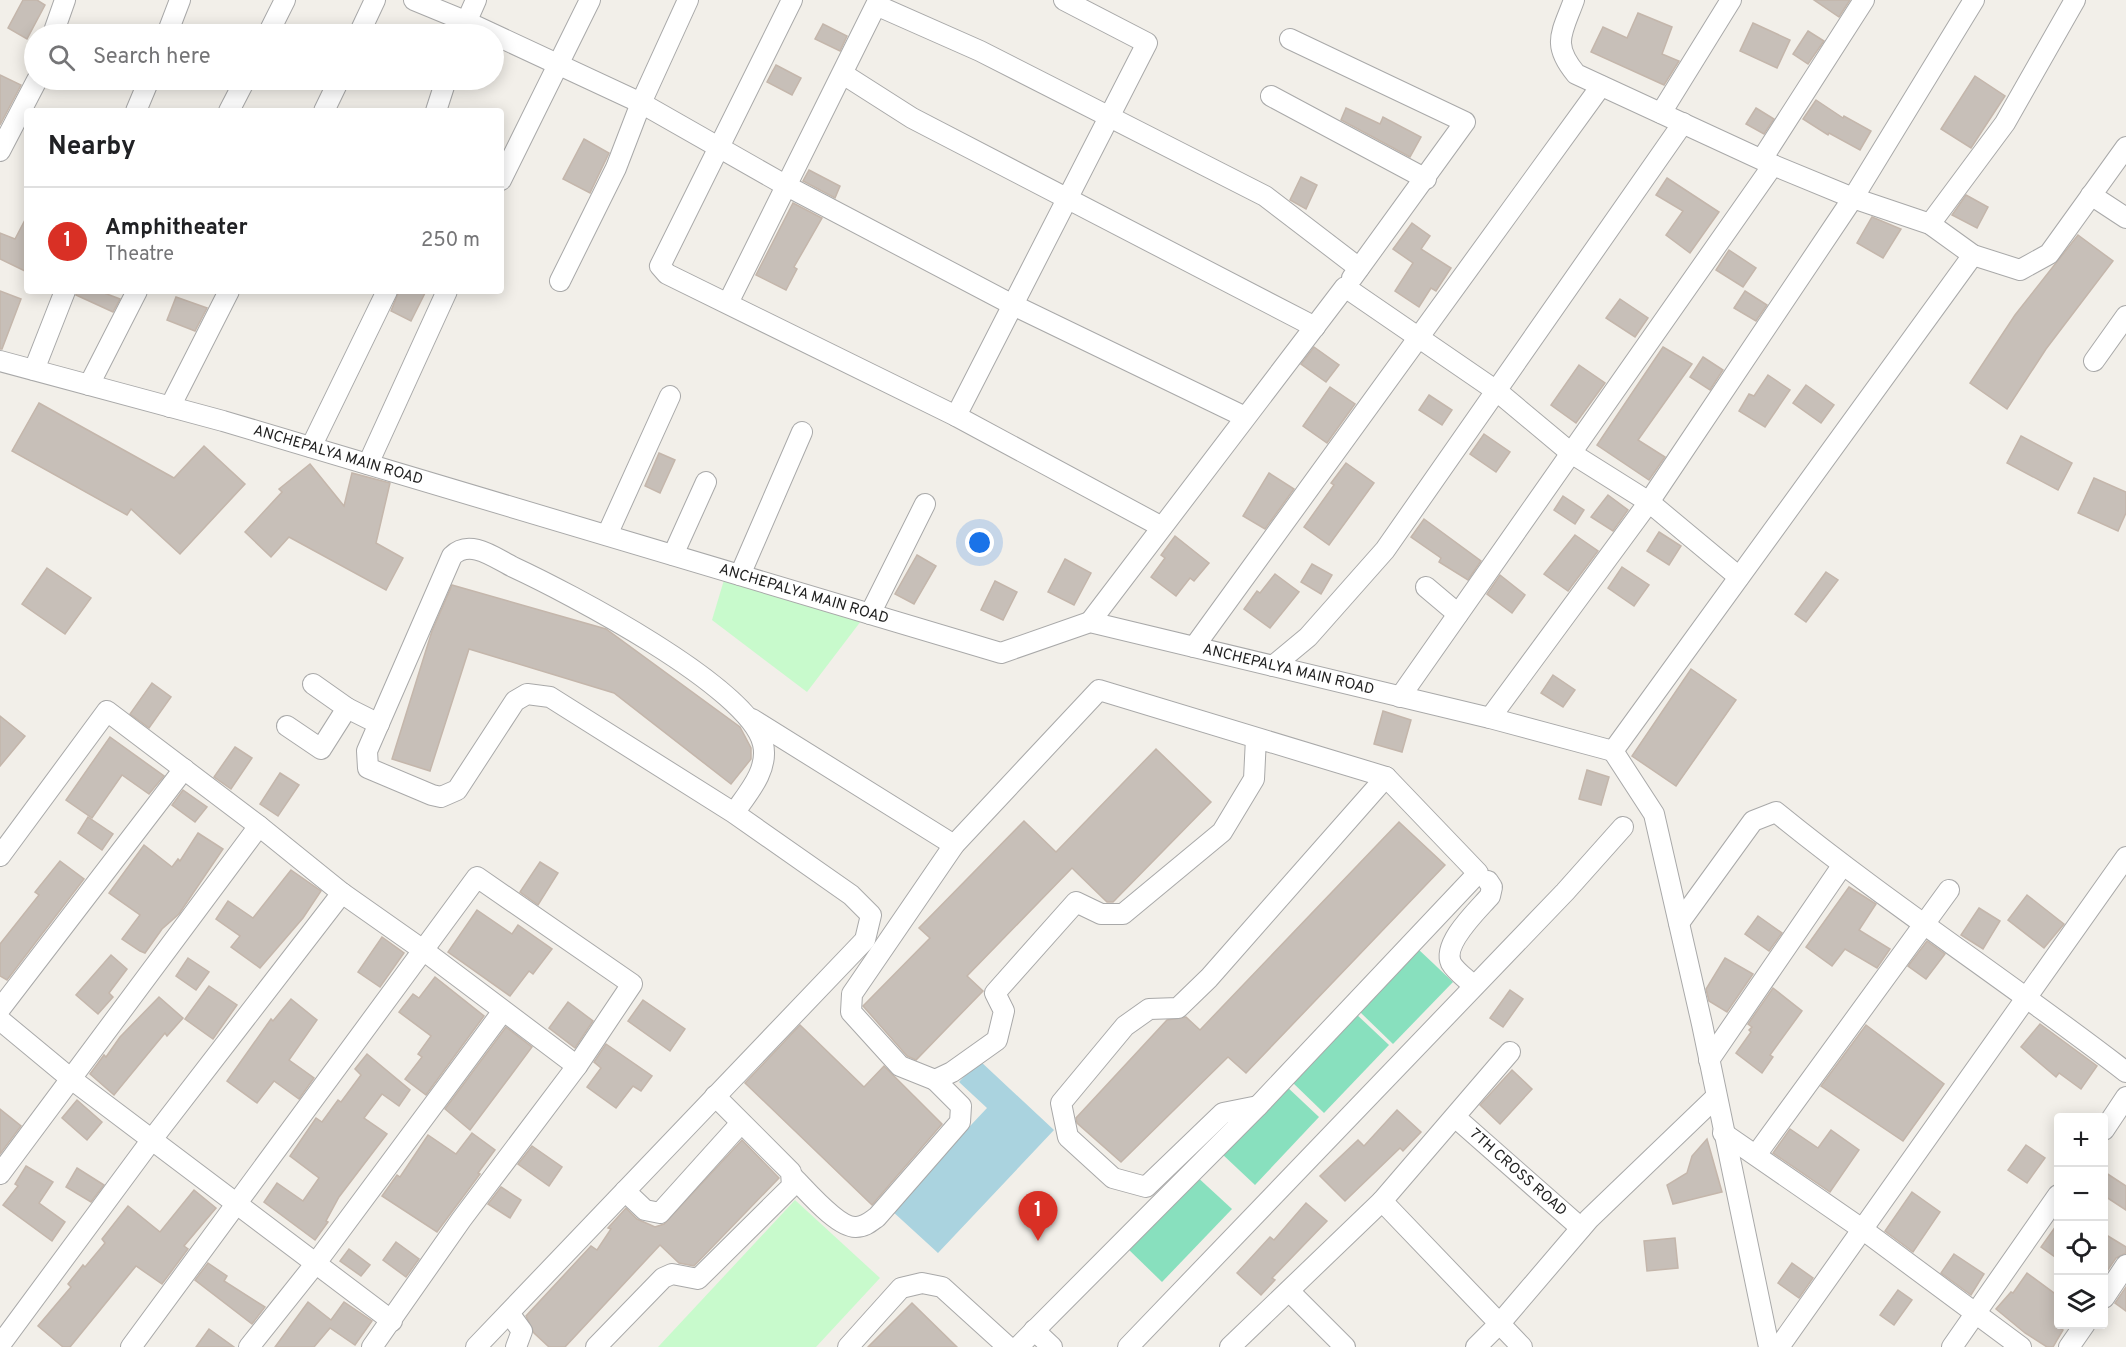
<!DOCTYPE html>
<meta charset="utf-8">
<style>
body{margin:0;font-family:Overpass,sans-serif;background:#f6f6f6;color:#202124}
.controls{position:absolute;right:18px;bottom:18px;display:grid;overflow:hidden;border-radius:6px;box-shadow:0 3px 15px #0003}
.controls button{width:54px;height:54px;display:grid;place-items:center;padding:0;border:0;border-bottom:2px solid #e0e0e0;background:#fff;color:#202124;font:30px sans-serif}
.you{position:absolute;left:980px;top:543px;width:21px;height:21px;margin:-15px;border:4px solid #fff;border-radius:50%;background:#1a73e8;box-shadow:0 0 0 9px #1a73e833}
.badge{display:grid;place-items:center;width:39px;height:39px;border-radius:50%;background:#d93025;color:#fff;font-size:20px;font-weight:700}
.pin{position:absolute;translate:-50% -50px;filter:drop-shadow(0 2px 3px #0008)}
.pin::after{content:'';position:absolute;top:32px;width:21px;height:18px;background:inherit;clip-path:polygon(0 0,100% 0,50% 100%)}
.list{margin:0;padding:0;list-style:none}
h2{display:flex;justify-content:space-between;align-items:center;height:78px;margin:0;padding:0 24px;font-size:26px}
h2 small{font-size:20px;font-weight:400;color:#757577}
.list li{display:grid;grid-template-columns:39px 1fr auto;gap:18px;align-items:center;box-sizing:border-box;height:108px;padding:0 24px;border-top:2px solid #e0e0e0}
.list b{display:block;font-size:22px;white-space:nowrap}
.list p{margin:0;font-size:20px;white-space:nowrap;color:#757577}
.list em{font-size:20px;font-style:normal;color:#757577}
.icon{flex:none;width:33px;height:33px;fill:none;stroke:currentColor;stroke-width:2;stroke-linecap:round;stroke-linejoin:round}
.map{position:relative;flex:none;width:2126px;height:1347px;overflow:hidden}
.search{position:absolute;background:#fff;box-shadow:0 3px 15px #0003;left:24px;top:24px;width:480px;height:66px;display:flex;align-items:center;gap:15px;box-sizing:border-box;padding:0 21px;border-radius:33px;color:#757577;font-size:22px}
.panel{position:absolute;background:#fff;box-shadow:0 3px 15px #0003;left:24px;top:108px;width:480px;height:186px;border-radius:6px}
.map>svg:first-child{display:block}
.park{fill:#c8facc}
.pitch{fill:#88e0be}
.water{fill:#aad3df}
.building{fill:#c7bfb8;stroke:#c4b6ab;stroke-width:1.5}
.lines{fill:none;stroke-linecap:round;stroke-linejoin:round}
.minor-casing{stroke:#a9a9a9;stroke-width:22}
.minor{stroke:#fff;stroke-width:20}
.labels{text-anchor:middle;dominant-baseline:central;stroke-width:4.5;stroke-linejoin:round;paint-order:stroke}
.street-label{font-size:15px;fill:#222;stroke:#fff}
</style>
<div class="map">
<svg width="2126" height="1347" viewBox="0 0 2126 1347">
<rect width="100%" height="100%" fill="#f2efe9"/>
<g class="park">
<polygon points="724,580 861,621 807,692 712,620"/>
<polygon points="795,1200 880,1278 816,1347 658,1347"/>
</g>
<g class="pitch">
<polygon points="1418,949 1453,982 1393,1044 1359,1011"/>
<polygon points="1355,1013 1389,1045 1324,1113 1291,1081"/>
<polygon points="1285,1085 1319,1117 1255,1185 1221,1153"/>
<polygon points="1194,1174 1232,1209 1162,1282 1125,1246"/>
</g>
<polygon class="water" points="979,1060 1054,1130 938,1253 891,1210 987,1108 959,1082"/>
<g class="building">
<polygon points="23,0 37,0 45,5 27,39 8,28"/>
<polygon points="1814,0 1850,0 1839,17"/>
<polygon points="1638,13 1672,27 1662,54 1679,61 1664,85 1591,52 1603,27 1627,38"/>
<polygon points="1753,23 1790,40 1777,68 1740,51"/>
<polygon points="823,24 847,36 840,51 815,39"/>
<polygon points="1808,31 1824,41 1808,64 1793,54"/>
<polygon points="776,65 801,78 792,95 767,82"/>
<polygon points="0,75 21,85 0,125"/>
<polygon points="1975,76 2005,96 1971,148 1941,129"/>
<polygon points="1816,100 1843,118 1844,116 1871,131 1860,150 1829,133 1828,135 1803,119"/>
<polygon points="1346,108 1380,124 1383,117 1421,137 1410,157 1341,120"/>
<polygon points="1756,108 1774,119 1764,134 1746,124"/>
<polygon points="584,139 609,153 590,193 563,179"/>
<polygon points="809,170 840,186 835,198 803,181"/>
<polygon points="1301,177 1317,185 1306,209 1290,200"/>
<polygon points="1667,178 1719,212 1690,253 1666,235 1683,211 1656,195"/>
<polygon points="1966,195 1988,207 1977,228 1952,215"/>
<polygon points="793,203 822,218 794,267 797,269 786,290 756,275"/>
<polygon points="27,216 27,272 0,259 0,233 15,239"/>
<polygon points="1872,217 1901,229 1883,258 1857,243"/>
<polygon points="1412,223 1430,236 1421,249 1451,268 1436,291 1431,288 1419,307 1395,291 1413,263 1393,249"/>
<polygon points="2078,235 2113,261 2046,349 2007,409 1970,383 2015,315"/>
<polygon points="1729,250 1756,268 1743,287 1716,270"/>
<polygon points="0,291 21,299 2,349 0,349"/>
<polygon points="77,291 99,291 120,299 113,312 76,295"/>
<polygon points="399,291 426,291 411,321 391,311"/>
<polygon points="1745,291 1767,305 1756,321 1734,308"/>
<polygon points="176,297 207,308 195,331 167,320"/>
<polygon points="1620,299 1648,318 1635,337 1606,318"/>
<polygon points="1314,347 1339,365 1326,382 1301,364"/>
<polygon points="1663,347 1692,364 1638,440 1665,457 1649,480 1597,445"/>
<polygon points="1703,357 1723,370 1710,390 1690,377"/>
<polygon points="1579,365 1605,383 1576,423 1551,405"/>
<polygon points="1768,375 1790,390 1765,427 1739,411 1749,394 1754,396"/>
<polygon points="1806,385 1834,405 1821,423 1793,403"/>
<polygon points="1330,387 1355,404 1327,443 1303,426"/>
<polygon points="1429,395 1452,410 1442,425 1419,410"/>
<polygon points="39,403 174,478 204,446 245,484 180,554 131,509 127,515 12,451"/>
<polygon points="1484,434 1510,452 1496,472 1470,454"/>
<polygon points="2021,436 2072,463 2058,490 2007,463"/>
<polygon points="659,453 675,460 660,493 645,486"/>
<polygon points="1346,463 1374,483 1329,545 1304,527 1334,485 1331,483"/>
<polygon points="310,464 344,506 352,473 390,483 376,543 403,558 386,590 289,537 271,557 245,532 282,492 279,489"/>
<polygon points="1269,473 1294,489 1265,529 1243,516"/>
<polygon points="2094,478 2126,492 2126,513 2118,531 2078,513"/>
<polygon points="1608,495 1628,510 1613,531 1591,517"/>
<polygon points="1563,496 1584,510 1575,524 1554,510"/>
<polygon points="1424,519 1481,561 1468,580 1439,562 1441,558 1411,537"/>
<polygon points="1659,532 1681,546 1669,565 1647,551"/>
<polygon points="1575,535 1598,551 1568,591 1544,574"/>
<polygon points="1175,536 1209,563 1194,581 1190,578 1176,596 1151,577 1165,558 1161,555"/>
<polygon points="917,555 936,566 914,604 895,594"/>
<polygon points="1065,559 1091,573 1074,605 1048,592"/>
<polygon points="1312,564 1332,575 1321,594 1301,582"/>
<polygon points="1622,567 1649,585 1634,606 1608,588"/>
<polygon points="47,568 91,598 65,634 22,604"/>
<polygon points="1826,572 1838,580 1806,622 1795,614"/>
<polygon points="1275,574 1299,592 1270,628 1244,609 1257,591 1260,593"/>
<polygon points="1500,575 1525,595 1512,613 1487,594"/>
<polygon points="995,581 1017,592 1003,620 981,610"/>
<polygon points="452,585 606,629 740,727 751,748 751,759 731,784 614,693 469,649 430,771 392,759 432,631"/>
<polygon points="1691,669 1736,700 1676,786 1632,756"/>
<polygon points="1553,675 1575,690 1563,707 1541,693"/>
<polygon points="152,683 171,697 149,728 130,714"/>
<polygon points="1383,711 1411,720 1402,752 1374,744"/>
<polygon points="0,716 25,736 0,766"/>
<polygon points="110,737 164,776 149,794 122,775 92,818 66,800"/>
<polygon points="235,747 252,758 231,789 214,777"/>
<polygon points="1156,749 1211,802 1113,902 1107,902 1072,868 967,976 983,991 916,1060 907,1056 863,1006 930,938 919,928 1024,821 1056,852"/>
<polygon points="1587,770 1609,777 1601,805 1579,799"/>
<polygon points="280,773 299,785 278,816 260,804"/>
<polygon points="183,790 207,807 195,822 172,805"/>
<polygon points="88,817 113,834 102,850 78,833"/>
<polygon points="1399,822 1445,865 1246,1073 1228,1057 1121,1162 1077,1123 1076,1118 1167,1020 1186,1017 1200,1030"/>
<polygon points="198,833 223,849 179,914 162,929 145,953 140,951 122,939 140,915 109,893 144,845 172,867 178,859 180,861"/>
<polygon points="60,861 84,879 7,980 0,976 0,944 39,895 35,892"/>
<polygon points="540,862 558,873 538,905 520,892"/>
<polygon points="291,870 321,891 303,918 260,968 231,947 240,936 216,919 228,901 253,918"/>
<polygon points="1849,887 1876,904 1859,930 1890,949 1877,968 1845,949 1832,966 1806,947"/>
<polygon points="2027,895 2064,924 2044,948 2008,920"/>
<polygon points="1979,908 2000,921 1983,949 1961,935"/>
<polygon points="477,910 512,934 518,925 552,949 533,974 529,971 510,996 448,952"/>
<polygon points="1758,916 1782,933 1769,951 1745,934"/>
<polygon points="382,937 404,953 380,987 358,972"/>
<polygon points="1927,941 1945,954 1926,979 1908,966"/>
<polygon points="111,955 127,969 109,993 113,997 98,1014 76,995"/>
<polygon points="188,958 209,972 196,990 176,976"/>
<polygon points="1725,958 1753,974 1727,1012 1709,1001 1706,989"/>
<polygon points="435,977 484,1016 426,1095 405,1079 422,1057 418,1054 431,1036 399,1012 413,994 419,998"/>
<polygon points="209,986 237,1005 213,1039 185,1019"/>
<polygon points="1773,988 1802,1011 1770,1055 1773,1057 1762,1073 1736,1053 1751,1032 1749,1030 1752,1027 1748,1024"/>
<polygon points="1510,990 1523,999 1503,1027 1490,1018"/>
<polygon points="159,997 183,1018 167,1036 165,1033 114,1095 90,1074 104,1055 106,1057 120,1037"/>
<polygon points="291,999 317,1020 289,1060 314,1078 299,1099 274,1081 257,1103 227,1081 271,1019 273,1021"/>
<polygon points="643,1000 685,1029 670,1051 628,1021"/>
<polygon points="568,1002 593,1021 575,1048 549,1028"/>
<polygon points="2040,1024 2097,1066 2081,1089 2059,1073 2056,1077 2021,1047"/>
<polygon points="800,1025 864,1087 884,1066 942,1124 872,1205 745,1083"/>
<polygon points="1866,1025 1944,1084 1903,1141 1821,1086"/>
<polygon points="506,1027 532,1047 470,1130 445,1109"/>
<polygon points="606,1044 652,1076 641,1091 633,1086 616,1108 587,1087 601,1068 594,1062"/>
<polygon points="367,1054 410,1090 399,1106 382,1094 364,1118 387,1134 339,1197 326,1221 328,1222 315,1240 264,1202 277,1183 303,1201 319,1178 290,1156 316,1118 322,1122 338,1100 341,1102 361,1075 355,1069"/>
<polygon points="1512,1070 1532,1089 1500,1124 1480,1105"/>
<polygon points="77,1100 102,1122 87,1140 62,1118"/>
<polygon points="0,1109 21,1126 0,1154"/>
<polygon points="1397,1110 1421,1132 1403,1151 1400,1148 1345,1201 1320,1176 1358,1140 1364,1146"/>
<polygon points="1790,1129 1818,1148 1831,1130 1859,1150 1830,1192 1773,1153"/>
<polygon points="472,1133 495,1150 478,1173 480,1174 437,1232 382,1196 397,1175 400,1177 428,1135 456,1154"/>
<polygon points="1707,1139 1722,1192 1673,1204 1667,1185 1687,1173 1692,1156"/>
<polygon points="742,1140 779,1178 694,1266 679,1263 660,1245 565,1347 549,1347 534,1333 526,1316 591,1246 597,1250 611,1229 608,1228 626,1208 637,1219 655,1227 664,1224"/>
<polygon points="2026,1145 2045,1158 2027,1183 2008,1170"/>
<polygon points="532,1146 562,1167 549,1186 518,1164"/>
<polygon points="26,1166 53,1182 39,1203 65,1222 52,1241 3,1205 18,1186 15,1184"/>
<polygon points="77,1168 104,1185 91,1202 66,1187"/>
<polygon points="2103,1171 2126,1186 2126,1210 2103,1195"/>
<polygon points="501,1187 521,1200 510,1218 488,1204"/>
<polygon points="194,1190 216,1208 184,1246 188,1249 162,1284 136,1266 70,1347 63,1347 38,1326 71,1287 68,1284 83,1265 85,1267 105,1243 102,1239 128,1206 160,1232"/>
<polygon points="1912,1192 1940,1212 1913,1252 1885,1231"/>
<polygon points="1306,1203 1327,1221 1272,1278 1275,1280 1261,1295 1237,1273 1270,1237 1274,1240"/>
<polygon points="2058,1223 2058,1259 2041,1247"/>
<polygon points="2103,1233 2126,1247 2126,1253 2116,1258 2103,1277"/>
<polygon points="1675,1238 1678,1268 1647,1271 1644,1241"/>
<polygon points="396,1242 419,1259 406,1277 383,1260"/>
<polygon points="349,1249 370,1265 361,1276 340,1261"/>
<polygon points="1954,1254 1984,1274 1971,1295 1941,1273"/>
<polygon points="208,1263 227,1276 224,1281 265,1307 252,1324 195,1280"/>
<polygon points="1792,1263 1813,1278 1799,1298 1778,1283"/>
<polygon points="2027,1273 2058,1296 2058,1327 2063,1330 2053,1347 2047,1347 2025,1333 1996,1309 2011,1292 2013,1293"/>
<polygon points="2126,1287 2126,1311 2115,1303"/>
<polygon points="1898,1290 1912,1300 1894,1325 1880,1315"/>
<polygon points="308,1302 331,1320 344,1302 372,1321 355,1345 330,1328 314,1347 275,1347"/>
<polygon points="912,1303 957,1347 868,1347"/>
<polygon points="209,1329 234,1347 196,1347"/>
</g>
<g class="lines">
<defs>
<g id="minor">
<polyline points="414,0 465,21 641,103 785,185 1013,305 1245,417"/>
<polyline points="792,0 660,266 667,274 956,416"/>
<polyline points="1064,0 1147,43 956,416 1162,527"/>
<path d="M 1574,0 C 1562,33 1551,44 1576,74 L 1773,165 L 1853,198 L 1930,224 L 1973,255 L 2020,270 L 2049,254 L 2126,147"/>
<polyline points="53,34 65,0"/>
<polyline points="167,34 180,0"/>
<polyline points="268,34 285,0"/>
<polyline points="359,34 375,0"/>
<polyline points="461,34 476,0"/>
<polyline points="1290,39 1465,122 1352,278"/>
<polyline points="843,74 912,118 1315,327"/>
<polyline points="1271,96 1426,179"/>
<polyline points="136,111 149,80"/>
<polyline points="229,111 245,80"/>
<polyline points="324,111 339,80"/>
<polyline points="436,111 446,80"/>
<polyline points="1661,113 1731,0"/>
<polyline points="0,151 37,80"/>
<polyline points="1762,159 1864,0"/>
<polyline points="501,180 590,0"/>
<polyline points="2091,195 2126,218"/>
<polyline points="1930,224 2005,123 2075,0"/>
<polyline points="560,281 616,168 641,103 688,0"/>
<polyline points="728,303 876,5 980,51 1265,196 1359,268"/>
<path id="s1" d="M 0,361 L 223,421 L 1001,653 L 1090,622 L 1490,718 L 1613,751"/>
<polyline points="2094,361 2126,316"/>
<polyline points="34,370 65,291"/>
<polyline points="89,385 137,291"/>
<polyline points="170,407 229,291"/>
<polyline points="311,447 387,291"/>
<polyline points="368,464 447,291"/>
<polyline points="607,535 670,396"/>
<polyline points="673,555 706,482"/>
<polyline points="740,575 802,432"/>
<polyline points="1426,587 1458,614"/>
<polyline points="870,614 925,504"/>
<polyline points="1090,622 1345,287 1498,392 1571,453 1649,502 1739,577"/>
<polyline points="1194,647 1601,86"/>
<polyline points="1273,666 1308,637 1385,550 1683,123"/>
<polyline points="1400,697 1773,165"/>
<polyline points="347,708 379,724"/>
<polyline points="1490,718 1649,502 1853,198 1974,0"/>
<polyline points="752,719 954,845"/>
<polyline points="287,726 321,749 347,708 313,684"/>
<polyline points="1613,751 1654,814 1702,1024 1769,1347"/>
<polyline points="1613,751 1973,255"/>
<polyline points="0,856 107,711 259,826 342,893 423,950 577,1066"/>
<path d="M 1679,923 L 1753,821 L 1776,812 C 1889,904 2011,983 2126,1072"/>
<path d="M 1474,986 C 1467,979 1456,972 1451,963 C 1442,943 1478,910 1490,896 L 1492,887 L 1488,881"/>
<polyline points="0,1009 184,769"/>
<polyline points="0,1020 70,1078 392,1321"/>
<polyline points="1709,1060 1842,866"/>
<polyline points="1258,1106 1223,1113 1146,1187 1113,1178 1068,1137 1061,1103 1125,1026 1149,1009 1178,1008 1209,978 1386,777"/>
<path id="s2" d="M 1455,1117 L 1581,1228"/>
<polyline points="2104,1130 2126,1097"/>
<polyline points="1723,1133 1862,1229 2021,1347"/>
<polyline points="1756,1155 1949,890"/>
<polyline points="0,1174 259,826"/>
<path d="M 794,1178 C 807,1191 838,1228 856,1227 C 865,1227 870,1222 877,1217 L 960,1122 L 961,1106 L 935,1080"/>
<polyline points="625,1191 645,1210 660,1213 741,1123"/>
<polyline points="1382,1201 1522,1347"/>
<polyline points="1289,1291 1345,1347"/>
<polyline points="2104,1298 2126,1265"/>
<polyline points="509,1313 522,1331 516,1347"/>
<polyline points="1034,1330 1052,1347"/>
<polyline points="0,1345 153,1138 342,893"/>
<polyline points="131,1347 477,877 632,984 577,1066 461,1220 372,1347"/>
<polyline points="249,1347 316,1263 503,1011"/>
<path d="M 476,1347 L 865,940 L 871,915 L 851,895 L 734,813 C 748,793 769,770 763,744 C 750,687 567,592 513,567 C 495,558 470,538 452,556 L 367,751 L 368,768 L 432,795 L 441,797 L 457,790 L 515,701 L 527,694 L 550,697 L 734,813"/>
<polyline points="596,1347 663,1278 672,1274 698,1279 792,1186 791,1172 715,1096"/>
<polyline points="848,1347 901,1288 922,1283 942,1287 1008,1347"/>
<polyline points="1018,1347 1258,1106 1478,873 1386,777 1099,690 954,845 852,994 851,1012 900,1066 935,1080 952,1072 997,1040 1004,1011 995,993 1076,902 1101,914 1123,914 1222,832 1254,779 1256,738"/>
<polyline points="1128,1347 1565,892 1623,827"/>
<polyline points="1230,1347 1382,1201 1510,1052"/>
<polyline points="1476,1347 1501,1322 1589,1219 1716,1097"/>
<polyline points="1779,1347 2126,857"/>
<polyline points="1952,1347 2058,1195"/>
<polyline points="2069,1347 2085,1324"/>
</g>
</defs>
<use href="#minor" class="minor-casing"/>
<use href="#minor" class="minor"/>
</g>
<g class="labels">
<g class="street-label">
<text stroke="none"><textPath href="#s1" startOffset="351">ANCHEPALYA MAIN ROAD</textPath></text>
<text stroke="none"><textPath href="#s1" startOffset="837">ANCHEPALYA MAIN ROAD</textPath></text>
<text stroke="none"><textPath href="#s1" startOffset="1341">ANCHEPALYA MAIN ROAD</textPath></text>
<text stroke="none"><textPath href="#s2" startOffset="84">7TH CROSS ROAD</textPath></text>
</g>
</g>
</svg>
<div class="controls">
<button>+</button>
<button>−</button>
<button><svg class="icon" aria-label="locate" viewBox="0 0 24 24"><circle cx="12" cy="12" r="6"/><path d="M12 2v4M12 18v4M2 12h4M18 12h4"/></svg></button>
<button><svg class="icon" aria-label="layers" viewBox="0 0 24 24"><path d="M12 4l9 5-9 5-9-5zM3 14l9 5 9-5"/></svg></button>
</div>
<div class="you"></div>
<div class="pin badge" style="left:1038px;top:1241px">1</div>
<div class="search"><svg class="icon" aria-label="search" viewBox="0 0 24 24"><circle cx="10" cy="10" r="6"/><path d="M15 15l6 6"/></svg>Search here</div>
<section class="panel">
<h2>Nearby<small></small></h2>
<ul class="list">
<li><span class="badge">1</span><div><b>Amphitheater</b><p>Theatre</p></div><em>250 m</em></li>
</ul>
</section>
</div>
